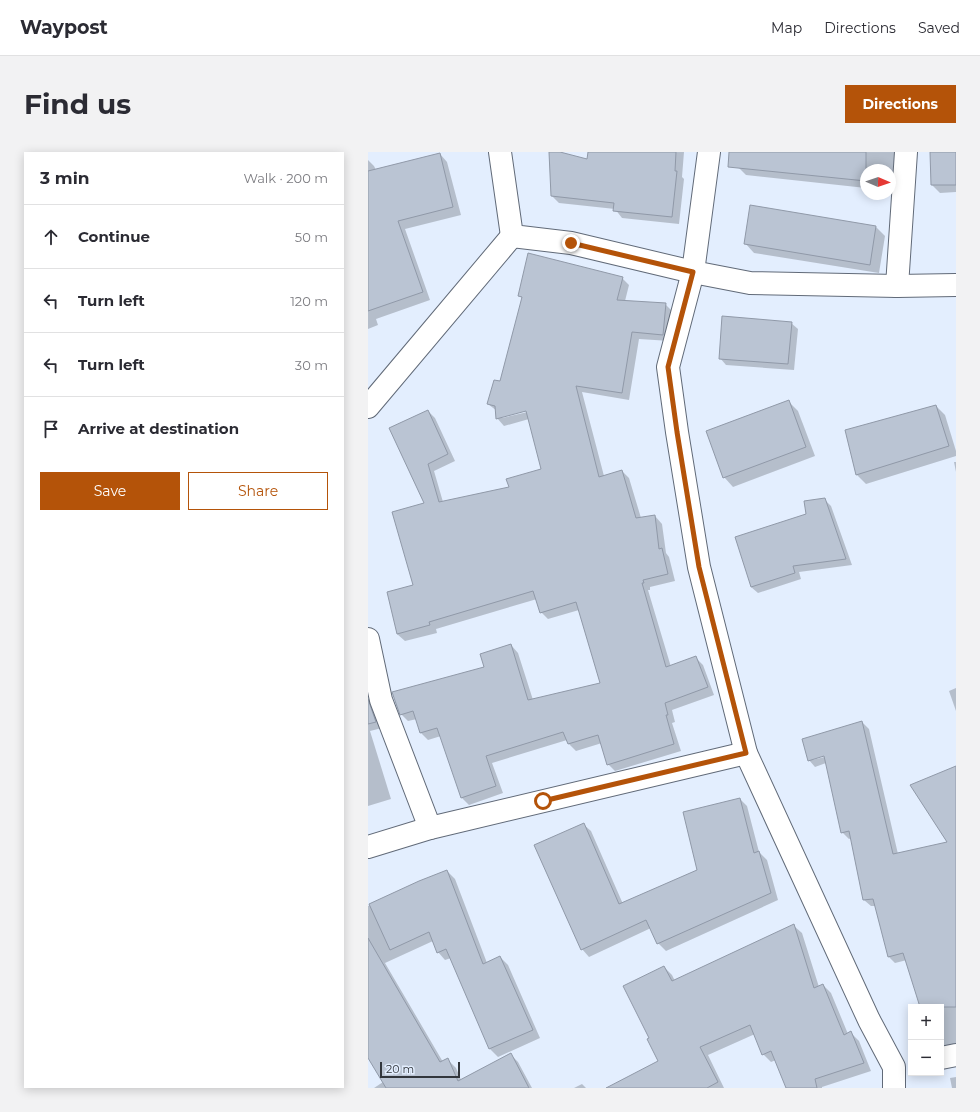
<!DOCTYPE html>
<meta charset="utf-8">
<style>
body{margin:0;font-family:Montserrat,sans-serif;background:#f2f2f3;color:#2b2b33}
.controls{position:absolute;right:12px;bottom:12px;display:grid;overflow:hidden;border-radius:0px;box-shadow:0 2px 10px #0003}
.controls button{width:36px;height:36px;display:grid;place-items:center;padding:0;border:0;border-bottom:1px solid #e1e1e2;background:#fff;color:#2b2b33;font:20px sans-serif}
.compass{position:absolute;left:492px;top:12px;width:36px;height:36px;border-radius:50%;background:#fff;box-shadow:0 2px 10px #0003;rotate:92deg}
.scale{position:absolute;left:12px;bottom:10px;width:80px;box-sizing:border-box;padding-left:4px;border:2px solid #32363c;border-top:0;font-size:11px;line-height:14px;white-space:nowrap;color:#32363c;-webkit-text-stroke:3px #e3eefe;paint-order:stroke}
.stop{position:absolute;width:12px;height:12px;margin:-9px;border:3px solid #b45309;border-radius:50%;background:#fff}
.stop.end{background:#b45309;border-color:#fff;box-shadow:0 1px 4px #0008}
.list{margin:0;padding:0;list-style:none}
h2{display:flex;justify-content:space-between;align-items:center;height:52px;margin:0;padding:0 16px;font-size:17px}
h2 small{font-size:13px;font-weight:400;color:#7c7c81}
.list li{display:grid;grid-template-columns:26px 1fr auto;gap:12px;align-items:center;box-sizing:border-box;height:64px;padding:0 16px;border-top:1px solid #e1e1e2}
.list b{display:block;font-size:15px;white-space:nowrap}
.list em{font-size:13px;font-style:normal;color:#7c7c81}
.actions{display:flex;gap:8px;padding:12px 16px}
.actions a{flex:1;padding:9px 0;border:1px solid #b45309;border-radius:0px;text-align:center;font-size:14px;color:#b45309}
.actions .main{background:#b45309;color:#fff}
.icon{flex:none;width:22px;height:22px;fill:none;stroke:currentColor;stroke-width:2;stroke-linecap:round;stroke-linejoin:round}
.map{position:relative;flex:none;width:588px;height:936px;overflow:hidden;border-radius:0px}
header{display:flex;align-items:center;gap:24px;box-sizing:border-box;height:56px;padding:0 20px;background:#fff;border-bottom:1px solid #e1e1e2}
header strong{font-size:19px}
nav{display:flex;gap:22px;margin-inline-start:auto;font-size:14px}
.intro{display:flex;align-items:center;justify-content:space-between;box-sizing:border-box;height:96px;padding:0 24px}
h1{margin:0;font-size:28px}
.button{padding:10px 18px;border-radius:0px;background:#b45309;color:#fff;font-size:14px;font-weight:700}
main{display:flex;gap:24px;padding:0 24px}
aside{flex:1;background:#fff;border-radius:0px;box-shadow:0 2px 10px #0003}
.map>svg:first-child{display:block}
.shadow{fill:#0003;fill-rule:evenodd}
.building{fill:#bac4d3;stroke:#9099a8}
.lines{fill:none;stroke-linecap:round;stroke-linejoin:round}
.minor-casing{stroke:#616a78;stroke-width:24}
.minor{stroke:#fff;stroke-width:22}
.route{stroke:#b45309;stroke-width:5}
</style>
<header>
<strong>Waypost</strong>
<nav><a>Map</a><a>Directions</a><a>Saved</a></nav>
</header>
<div class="intro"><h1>Find us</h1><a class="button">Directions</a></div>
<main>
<aside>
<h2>3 min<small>Walk · 200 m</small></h2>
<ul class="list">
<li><svg class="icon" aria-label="ahead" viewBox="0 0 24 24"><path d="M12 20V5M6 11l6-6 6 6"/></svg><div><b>Continue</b></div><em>50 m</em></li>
<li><svg class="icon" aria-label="left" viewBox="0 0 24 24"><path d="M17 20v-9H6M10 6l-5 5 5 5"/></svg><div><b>Turn left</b></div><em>120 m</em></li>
<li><svg class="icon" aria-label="left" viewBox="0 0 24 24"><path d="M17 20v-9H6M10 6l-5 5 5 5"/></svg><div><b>Turn left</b></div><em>30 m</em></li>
<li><svg class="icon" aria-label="arrive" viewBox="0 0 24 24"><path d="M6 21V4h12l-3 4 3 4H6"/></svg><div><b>Arrive at destination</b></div></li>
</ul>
<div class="actions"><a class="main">Save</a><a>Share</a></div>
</aside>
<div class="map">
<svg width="588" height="936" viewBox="0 0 588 936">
<rect width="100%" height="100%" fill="#e3eefe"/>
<g class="shadow">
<polygon points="182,0 188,0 220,8 221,0 316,0 314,25 316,27 311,72 254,66 247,57 191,51 184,44"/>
<polygon points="371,0 527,0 523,38 522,38 522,18 498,18 498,36 378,23 370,15"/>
<polygon points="563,0 588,0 588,40 572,41 564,33"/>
<polygon points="72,2 79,10 93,63 37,77 62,148 8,167 10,173 0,177 0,8 6,14 8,18"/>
<polygon points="383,54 508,75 517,84 511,121 386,101 377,91"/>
<path d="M 254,126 L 261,133 L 257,149 L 297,152 L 305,160 L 302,189 L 271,187 L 261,248 L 214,240 L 236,324 L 254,319 L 261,326 L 273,366 L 287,364 L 294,372 L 298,401 L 301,405 L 307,429 L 282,435 L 282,438 L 280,438 L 303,515 L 328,506 L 335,513 L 346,543 L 304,558 L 307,570 L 304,571 L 313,599 L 247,619 L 240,612 L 234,591 L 208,599 L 201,592 L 199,588 L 124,611 L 135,641 L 101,653 L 94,646 L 73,584 L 60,588 L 52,580 L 49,567 L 40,569 L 33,562 L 117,515 L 143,493 L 150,501 L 165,548 L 233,532 L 211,458 L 180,467 L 173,460 L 169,447 L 68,477 L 69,481 L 37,489 L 29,482 L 46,434 L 57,352 L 60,259 L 67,266 L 87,309 L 66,319 L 75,350 L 142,336 L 174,318 L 161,267 L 136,274 L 129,266 L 129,259 L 120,252 L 133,230 L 155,147 L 151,143 ZM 163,257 L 164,259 L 134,266 L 134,264 Z"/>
<polygon points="423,171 430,177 426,218 358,213 352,206"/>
<polygon points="421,250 430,259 447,304 365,335 356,325"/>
<polygon points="568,254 577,263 588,299 588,304 498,332 489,323"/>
<polygon points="586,310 588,310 588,320"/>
<polygon points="456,347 463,354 484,413 431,420 433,427 390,441 383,435 439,363"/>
<polygon points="588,536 588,559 581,539"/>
<polygon points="0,538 14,576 2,579 23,647 0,654"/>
<path d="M 494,570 L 501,577 L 530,702 L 580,691 L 588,615 L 588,891 L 573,896 L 573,855 L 553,855 L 539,808 L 527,811 L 521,805 L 507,754 L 503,754 L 496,748 L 484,686 L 481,687 L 474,680 L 458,611 L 447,615 L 441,608 ZM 460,602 L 461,604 L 444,608 L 444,606 Z"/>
<polygon points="372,647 379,654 391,700 399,708 410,748 298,799 290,791 283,776 221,805 214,797 215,672 223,679 255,752 330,718"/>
<polygon points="79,719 87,727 119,811 132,805 140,813 172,886 130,905 122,897 83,806 77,808 70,800 65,789 17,811 75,910 80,908 88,916 93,928 142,902 150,910 164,936 6,936 15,930 0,904 0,754 52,730"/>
<polygon points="426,774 434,781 451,835 455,833 463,841 480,882 483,881 491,889 503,919 454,935 454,936 419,936 408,908 403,910 395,902 387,882 340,903 356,936 240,936 291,910 282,887 296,815 304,823 307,829"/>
<polygon points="588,925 588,936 584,936 582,926"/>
<polygon points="214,932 218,936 206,936"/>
</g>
<g class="building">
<polygon points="181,0 192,0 219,7 220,0 308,0 307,19 309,19 304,65 245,59 246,51 183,44"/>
<polygon points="361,0 498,0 498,29 360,15"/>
<polygon points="562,0 588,0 588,33 563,33"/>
<polygon points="72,1 85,55 30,69 55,140 0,159 0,19"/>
<polygon points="382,53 508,74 502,113 376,92"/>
<polygon points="160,101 255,125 249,148 298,151 295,183 264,180 254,241 208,234 231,325 254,318 268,366 287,363 291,397 294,396 300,422 275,428 276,431 274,431 298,515 328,504 340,535 297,551 300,563 298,563 306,592 239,613 230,583 200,592 195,580 118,604 128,634 93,646 69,576 52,581 45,559 32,563 24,540 116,515 112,502 143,492 160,548 232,531 208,450 172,461 165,439 61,470 62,473 29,482 19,440 45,433 24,360 56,351 21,276 60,258 80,302 60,312 71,350 141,335 138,327 173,317 158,259 128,267 127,254 119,252 126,228 132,229 154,145 150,144"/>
<polygon points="354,164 424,170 420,212 351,207"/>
<polygon points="421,248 438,295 355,326 338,279"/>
<polygon points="568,253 581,294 488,323 477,278"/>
<polygon points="457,346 478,407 425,414 427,421 383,435 367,385 438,362 436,349"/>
<polygon points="0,547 8,570 0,572"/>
<polygon points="494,569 525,702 579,690 542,633 588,614 588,855 552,855 535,801 520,805 505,747 495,748 481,679 473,681 456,604 440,609 434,587"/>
<polygon points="372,646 386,701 391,699 403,741 289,792 278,768 213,798 166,693 216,671 251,752 329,718 315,660"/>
<polygon points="79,718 115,812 132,804 165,878 121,897 78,797 69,801 61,780 22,798 1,752 51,729"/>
<polygon points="426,772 446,836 455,832 476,883 483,879 496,911 447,927 449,936 418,936 403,899 394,903 382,873 332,895 350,930 339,936 238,936 290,909 279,887 281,886 255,834 296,814 304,829"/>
<polygon points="0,786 72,910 80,906 90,929 143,901 161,936 18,936 0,906"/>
</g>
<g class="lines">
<defs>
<g id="minor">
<polyline points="132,0 144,84 203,91 325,120 382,131 529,134 588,133"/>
<polyline points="341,0 325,120 300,215 309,280 331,415 378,601 501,868 526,915 526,936"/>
<polyline points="529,134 538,0"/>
<polyline points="0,255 144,84"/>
<polyline points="0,487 13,548 62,676"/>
<polyline points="0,695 62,676 378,601"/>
<polyline points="573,906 588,903"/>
</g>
</defs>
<use href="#minor" class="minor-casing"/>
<use href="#minor" class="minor"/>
</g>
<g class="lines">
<polyline class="route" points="175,649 378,601 331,415 309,280 300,215 325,120 203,91"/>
</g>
</svg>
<div class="controls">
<button>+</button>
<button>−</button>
</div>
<svg class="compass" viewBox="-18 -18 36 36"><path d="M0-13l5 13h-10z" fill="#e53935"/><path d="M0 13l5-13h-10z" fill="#7c7c81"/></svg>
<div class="scale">20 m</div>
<div class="stop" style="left:175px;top:649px"></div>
<div class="stop end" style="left:203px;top:91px"></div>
</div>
</main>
